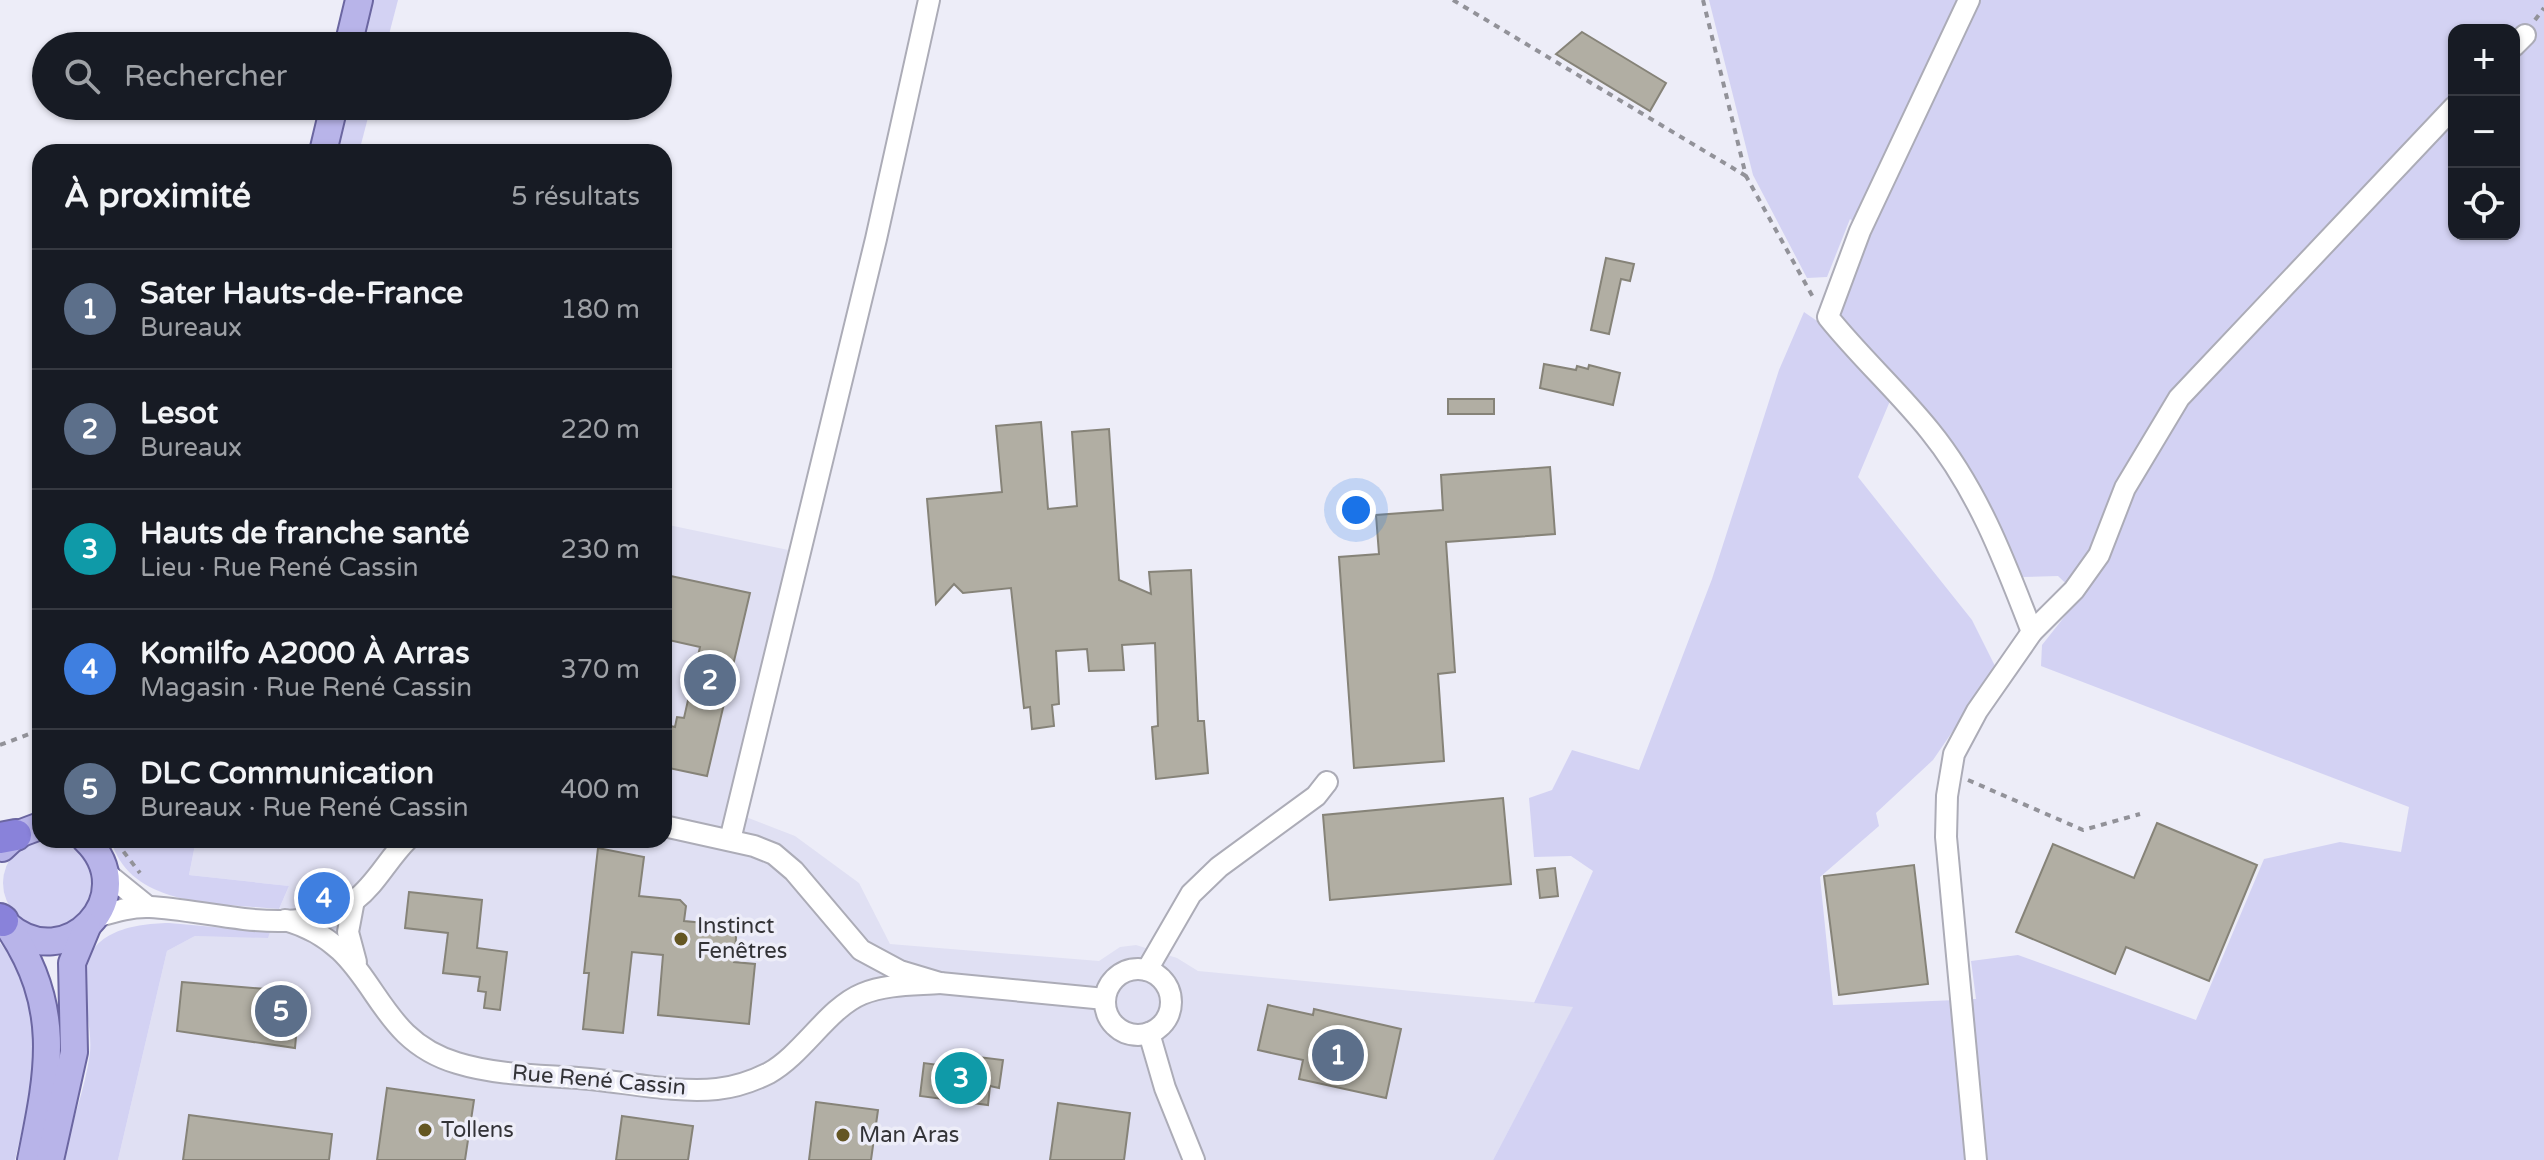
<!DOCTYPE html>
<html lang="fr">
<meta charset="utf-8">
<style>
body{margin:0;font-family:"Varela Round",sans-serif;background:#20242c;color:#f1f3f6}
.controls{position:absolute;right:24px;top:24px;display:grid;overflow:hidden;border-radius:16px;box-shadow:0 2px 6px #0004}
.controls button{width:72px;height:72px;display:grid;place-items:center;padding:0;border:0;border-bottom:2px solid #363941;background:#171b24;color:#f1f3f6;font:40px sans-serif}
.you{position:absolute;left:1356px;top:510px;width:28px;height:28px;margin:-20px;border:6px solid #fff;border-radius:50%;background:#1a73e8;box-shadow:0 0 0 12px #1a73e833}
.badge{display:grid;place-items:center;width:52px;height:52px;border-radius:50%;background:#2563eb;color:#fff;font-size:26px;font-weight:700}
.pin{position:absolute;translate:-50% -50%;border:4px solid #fff;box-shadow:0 2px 8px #0006}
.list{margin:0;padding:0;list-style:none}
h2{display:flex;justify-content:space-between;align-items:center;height:104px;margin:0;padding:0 32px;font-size:34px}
h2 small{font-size:26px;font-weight:400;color:#9ea1a6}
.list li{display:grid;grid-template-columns:52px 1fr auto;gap:24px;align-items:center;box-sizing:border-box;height:120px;padding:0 32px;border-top:2px solid #363941}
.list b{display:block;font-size:30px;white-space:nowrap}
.list p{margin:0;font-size:26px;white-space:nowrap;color:#9ea1a6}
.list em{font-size:26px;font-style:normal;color:#9ea1a6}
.icon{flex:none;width:44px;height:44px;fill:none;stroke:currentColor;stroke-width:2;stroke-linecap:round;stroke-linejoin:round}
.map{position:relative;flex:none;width:2544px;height:1160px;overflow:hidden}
.search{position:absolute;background:#171b24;box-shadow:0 2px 6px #0004;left:32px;top:32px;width:640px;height:88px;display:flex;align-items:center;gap:20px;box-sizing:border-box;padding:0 28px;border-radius:44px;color:#9ea1a6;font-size:30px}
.panel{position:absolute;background:#171b24;box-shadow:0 2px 6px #0004;left:32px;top:144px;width:640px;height:704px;border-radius:24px}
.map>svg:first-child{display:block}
.built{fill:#e0e0f3}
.green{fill:#d3d2f3;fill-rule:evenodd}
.building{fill:#b1aea3;stroke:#868378;stroke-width:2}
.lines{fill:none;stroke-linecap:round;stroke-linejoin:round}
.minor-casing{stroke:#acacb7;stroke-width:24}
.major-casing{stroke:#6b66a1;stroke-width:30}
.highway-casing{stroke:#6b66a1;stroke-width:34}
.path{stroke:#929299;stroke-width:4;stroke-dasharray:6 6;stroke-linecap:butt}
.minor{stroke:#fff;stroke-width:20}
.major{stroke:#b8b4e9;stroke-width:26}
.highway{stroke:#8982da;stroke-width:30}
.poi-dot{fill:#645623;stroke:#ededf8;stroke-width:3}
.labels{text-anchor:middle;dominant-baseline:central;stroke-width:7;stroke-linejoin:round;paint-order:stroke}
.poi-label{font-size:22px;fill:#333337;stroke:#ededf8;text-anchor:start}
.street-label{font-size:22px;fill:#333337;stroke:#ededf8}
</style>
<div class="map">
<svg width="2544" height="1160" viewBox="0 0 2544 1160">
<rect width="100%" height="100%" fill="#ededf8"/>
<polygon class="built" points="664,524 793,551 733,812 795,836 859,883 890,944 1099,961 1120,947 1136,945 1177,958 1198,971 1574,1006 1493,1160 118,1160 167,951 195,936 267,937 289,886 189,875 196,840 664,840"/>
<g class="green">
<polygon points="372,0 398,0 386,46 361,46"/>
<path d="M 1709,0 L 2544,0 L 2544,1160 L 1984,1160 L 1970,999 L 1976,999 L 1971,961 L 2018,955 L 2196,1020 L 2264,859 L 2340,842 L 2401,852 L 2409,807 L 2041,666 L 2042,645 L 2080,597 L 2058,576 L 2021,577 L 1997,519 L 1940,435 L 1842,323 L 1837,310 L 1868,234 L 1850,219 L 1827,277 L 1807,278 L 1753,175 ZM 2454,30 L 2514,30 L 2514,234 L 2454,234 Z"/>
<polygon points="346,106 371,106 359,152 335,152"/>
<polygon points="1804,312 1820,323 1890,401 1858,477 1972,620 1996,668 1933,760 1876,813 1879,826 1820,877 1833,1005 1957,1000 1971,1160 1493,1160 1573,1007 1534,1003 1593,871 1571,856 1534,857 1529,798 1552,790 1572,750 1639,770 1712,579 1779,370"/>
<circle cx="47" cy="883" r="44"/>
<path d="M 111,840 L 196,840 L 189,875 L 289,886 L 279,909 C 222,903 130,909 111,840 Z"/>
<path d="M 169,923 L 270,932 L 268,938 L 195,936 L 167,951 L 118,1160 L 62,1160 C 71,1126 85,1089 90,1053 C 92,1028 84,1005 84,980 C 85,932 130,924 169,923 Z"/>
<path d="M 0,943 C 56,1010 33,1083 15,1160 L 0,1160 Z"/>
</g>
<g class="building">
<polygon points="1582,32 1666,83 1650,111 1556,54"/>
<polygon points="1606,258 1634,264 1630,281 1621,279 1609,334 1591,330"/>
<polygon points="1544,364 1576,370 1577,366 1588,369 1589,365 1620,373 1613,405 1540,388"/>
<rect x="1448" y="399" width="46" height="15"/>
<polygon points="1041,422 1048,509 1077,506 1072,432 1109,429 1119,580 1151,594 1149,572 1191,570 1198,721 1204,721 1208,773 1156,779 1152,727 1158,726 1155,643 1122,645 1124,670 1089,671 1087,649 1056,651 1059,704 1052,705 1054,726 1032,729 1030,707 1024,708 1011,588 963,593 954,584 936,604 927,499 1002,492 996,426"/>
<polygon points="1550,467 1555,534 1446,542 1455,672 1438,674 1444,761 1354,768 1339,557 1379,554 1376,515 1443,510 1441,475"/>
<polygon points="666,575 750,593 707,776 664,767 666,725 675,727 677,717 684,718 700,647 664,639"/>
<polygon points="1503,798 1511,884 1330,900 1323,815"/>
<polygon points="2157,823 2257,865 2209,981 2126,947 2115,974 2016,932 2053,844 2134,878"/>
<polygon points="598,848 644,857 639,896 680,900 686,906 684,921 737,926 734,962 755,964 749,1024 658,1015 663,955 632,952 623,1033 583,1029 589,973 584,973"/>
<polygon points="1914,865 1928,984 1839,995 1824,876"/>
<polygon points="1555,868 1558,896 1540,898 1537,870"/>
<polygon points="409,892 482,900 477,948 507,952 500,1010 484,1008 486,992 478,991 480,977 443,973 448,933 405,928"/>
<polygon points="182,982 300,992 295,1048 177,1031"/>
<polygon points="1268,1005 1313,1015 1314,1009 1401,1029 1386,1098 1299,1079 1303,1060 1258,1050"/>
<polygon points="970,1056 1003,1060 999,1088 990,1086 988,1105 920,1096 924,1063 969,1069"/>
<polygon points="387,1088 474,1100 465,1160 377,1160"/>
<polygon points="816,1102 878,1110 871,1160 809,1160"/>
<polygon points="1058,1103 1130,1113 1124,1160 1050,1160"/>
<polygon points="189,1115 332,1134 329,1160 183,1160"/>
<polygon points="622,1116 693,1126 688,1160 616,1160"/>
</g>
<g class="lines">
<defs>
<g id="minor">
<path d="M 1969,0 L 1860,231 L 1828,317 C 1860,357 1898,391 1930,431 C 1978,490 2005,562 2032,632"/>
<polyline points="2514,46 2525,35"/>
<polyline points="664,826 754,846 774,854 794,871 861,950 900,971 940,983 1105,999"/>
<polyline points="730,840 876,239 929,0"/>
<polyline points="105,872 147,906"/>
<polyline points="354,900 348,932 356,962"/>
<path d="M 96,917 C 113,912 132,906 150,907 C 213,910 298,941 355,900 C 376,884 388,859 407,840"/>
<path d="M 285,920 C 381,947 366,1036 457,1063 C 499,1076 546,1075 590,1079 C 631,1083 676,1093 717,1089 C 736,1087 753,1081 769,1073 C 803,1054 828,1008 862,994 C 886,984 914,985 940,983"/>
<circle cx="1138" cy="1002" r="33"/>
<polyline points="1147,970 1191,894 1219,867 1316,796 1327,782"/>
<polyline points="1149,1033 1165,1088 1194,1160"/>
<polyline points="1976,1160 1946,837 1947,796 1954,754 1977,711 2032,632 2074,590 2099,555 2125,488 2179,398 2454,107"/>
</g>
<g id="major">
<polyline points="348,46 359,0"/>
<polyline points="323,152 334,106"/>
<polyline points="2,848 16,835 40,826"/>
<path d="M 7,925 C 66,977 143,895 86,840"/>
<path d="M 8,926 C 63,1007 49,1071 31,1160"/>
<polyline points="50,1160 74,1052 72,963 87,927"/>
</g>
<g id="highway">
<polyline points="0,838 16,835"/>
<polyline points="0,919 3,921"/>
</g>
</defs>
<use href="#minor" class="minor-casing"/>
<use href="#major" class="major-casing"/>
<use href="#highway" class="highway-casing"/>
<g class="path">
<polyline points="1453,0 1746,176"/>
<polyline points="1703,0 1746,176 1814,299"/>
<polyline points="2535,20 2544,8"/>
<polyline points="0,745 40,730"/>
<polyline points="1968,780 2083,830 2140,814"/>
<polyline points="121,840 123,851 140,873"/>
</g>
<use href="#minor" class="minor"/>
<use href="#major" class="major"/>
<use href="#highway" class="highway"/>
</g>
<g class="poi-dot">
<circle cx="681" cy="939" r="8"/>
<circle cx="425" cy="1130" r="8"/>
<circle cx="843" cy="1135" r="8"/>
</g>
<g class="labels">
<g class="poi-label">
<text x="697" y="926">Instinct<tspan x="697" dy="25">Fenêtres</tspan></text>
<text x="441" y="1130">Tollens</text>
<text x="859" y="1135">Man Aras</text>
</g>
<g class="street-label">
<text transform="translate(599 1080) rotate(5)">Rue René Cassin</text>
</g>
</g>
</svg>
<div class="controls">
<button>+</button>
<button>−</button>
<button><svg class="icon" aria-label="locate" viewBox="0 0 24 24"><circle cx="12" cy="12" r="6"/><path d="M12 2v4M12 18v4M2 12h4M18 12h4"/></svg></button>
</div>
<div class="you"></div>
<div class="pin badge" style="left:1338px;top:1055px;background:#5c6f8a">1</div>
<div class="pin badge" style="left:710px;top:680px;background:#5c6f8a">2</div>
<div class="pin badge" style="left:961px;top:1078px;background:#0f9aa8">3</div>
<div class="pin badge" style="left:324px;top:898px;background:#3f7fe0">4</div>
<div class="pin badge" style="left:281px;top:1011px;background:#5c6f8a">5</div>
<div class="search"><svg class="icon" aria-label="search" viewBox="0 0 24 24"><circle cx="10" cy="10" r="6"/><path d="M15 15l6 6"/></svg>Rechercher</div>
<section class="panel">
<h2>À proximité<small>5 résultats</small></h2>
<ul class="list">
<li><span class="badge" style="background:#5c6f8a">1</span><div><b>Sater Hauts-de-France</b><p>Bureaux</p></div><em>180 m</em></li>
<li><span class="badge" style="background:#5c6f8a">2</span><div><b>Lesot</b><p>Bureaux</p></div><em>220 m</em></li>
<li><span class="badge" style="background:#0f9aa8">3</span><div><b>Hauts de franche santé</b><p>Lieu · Rue René Cassin</p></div><em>230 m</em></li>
<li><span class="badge" style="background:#3f7fe0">4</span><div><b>Komilfo A2000 À Arras</b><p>Magasin · Rue René Cassin</p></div><em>370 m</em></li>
<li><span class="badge" style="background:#5c6f8a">5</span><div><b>DLC Communication</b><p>Bureaux · Rue René Cassin</p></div><em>400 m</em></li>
</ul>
</section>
</div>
